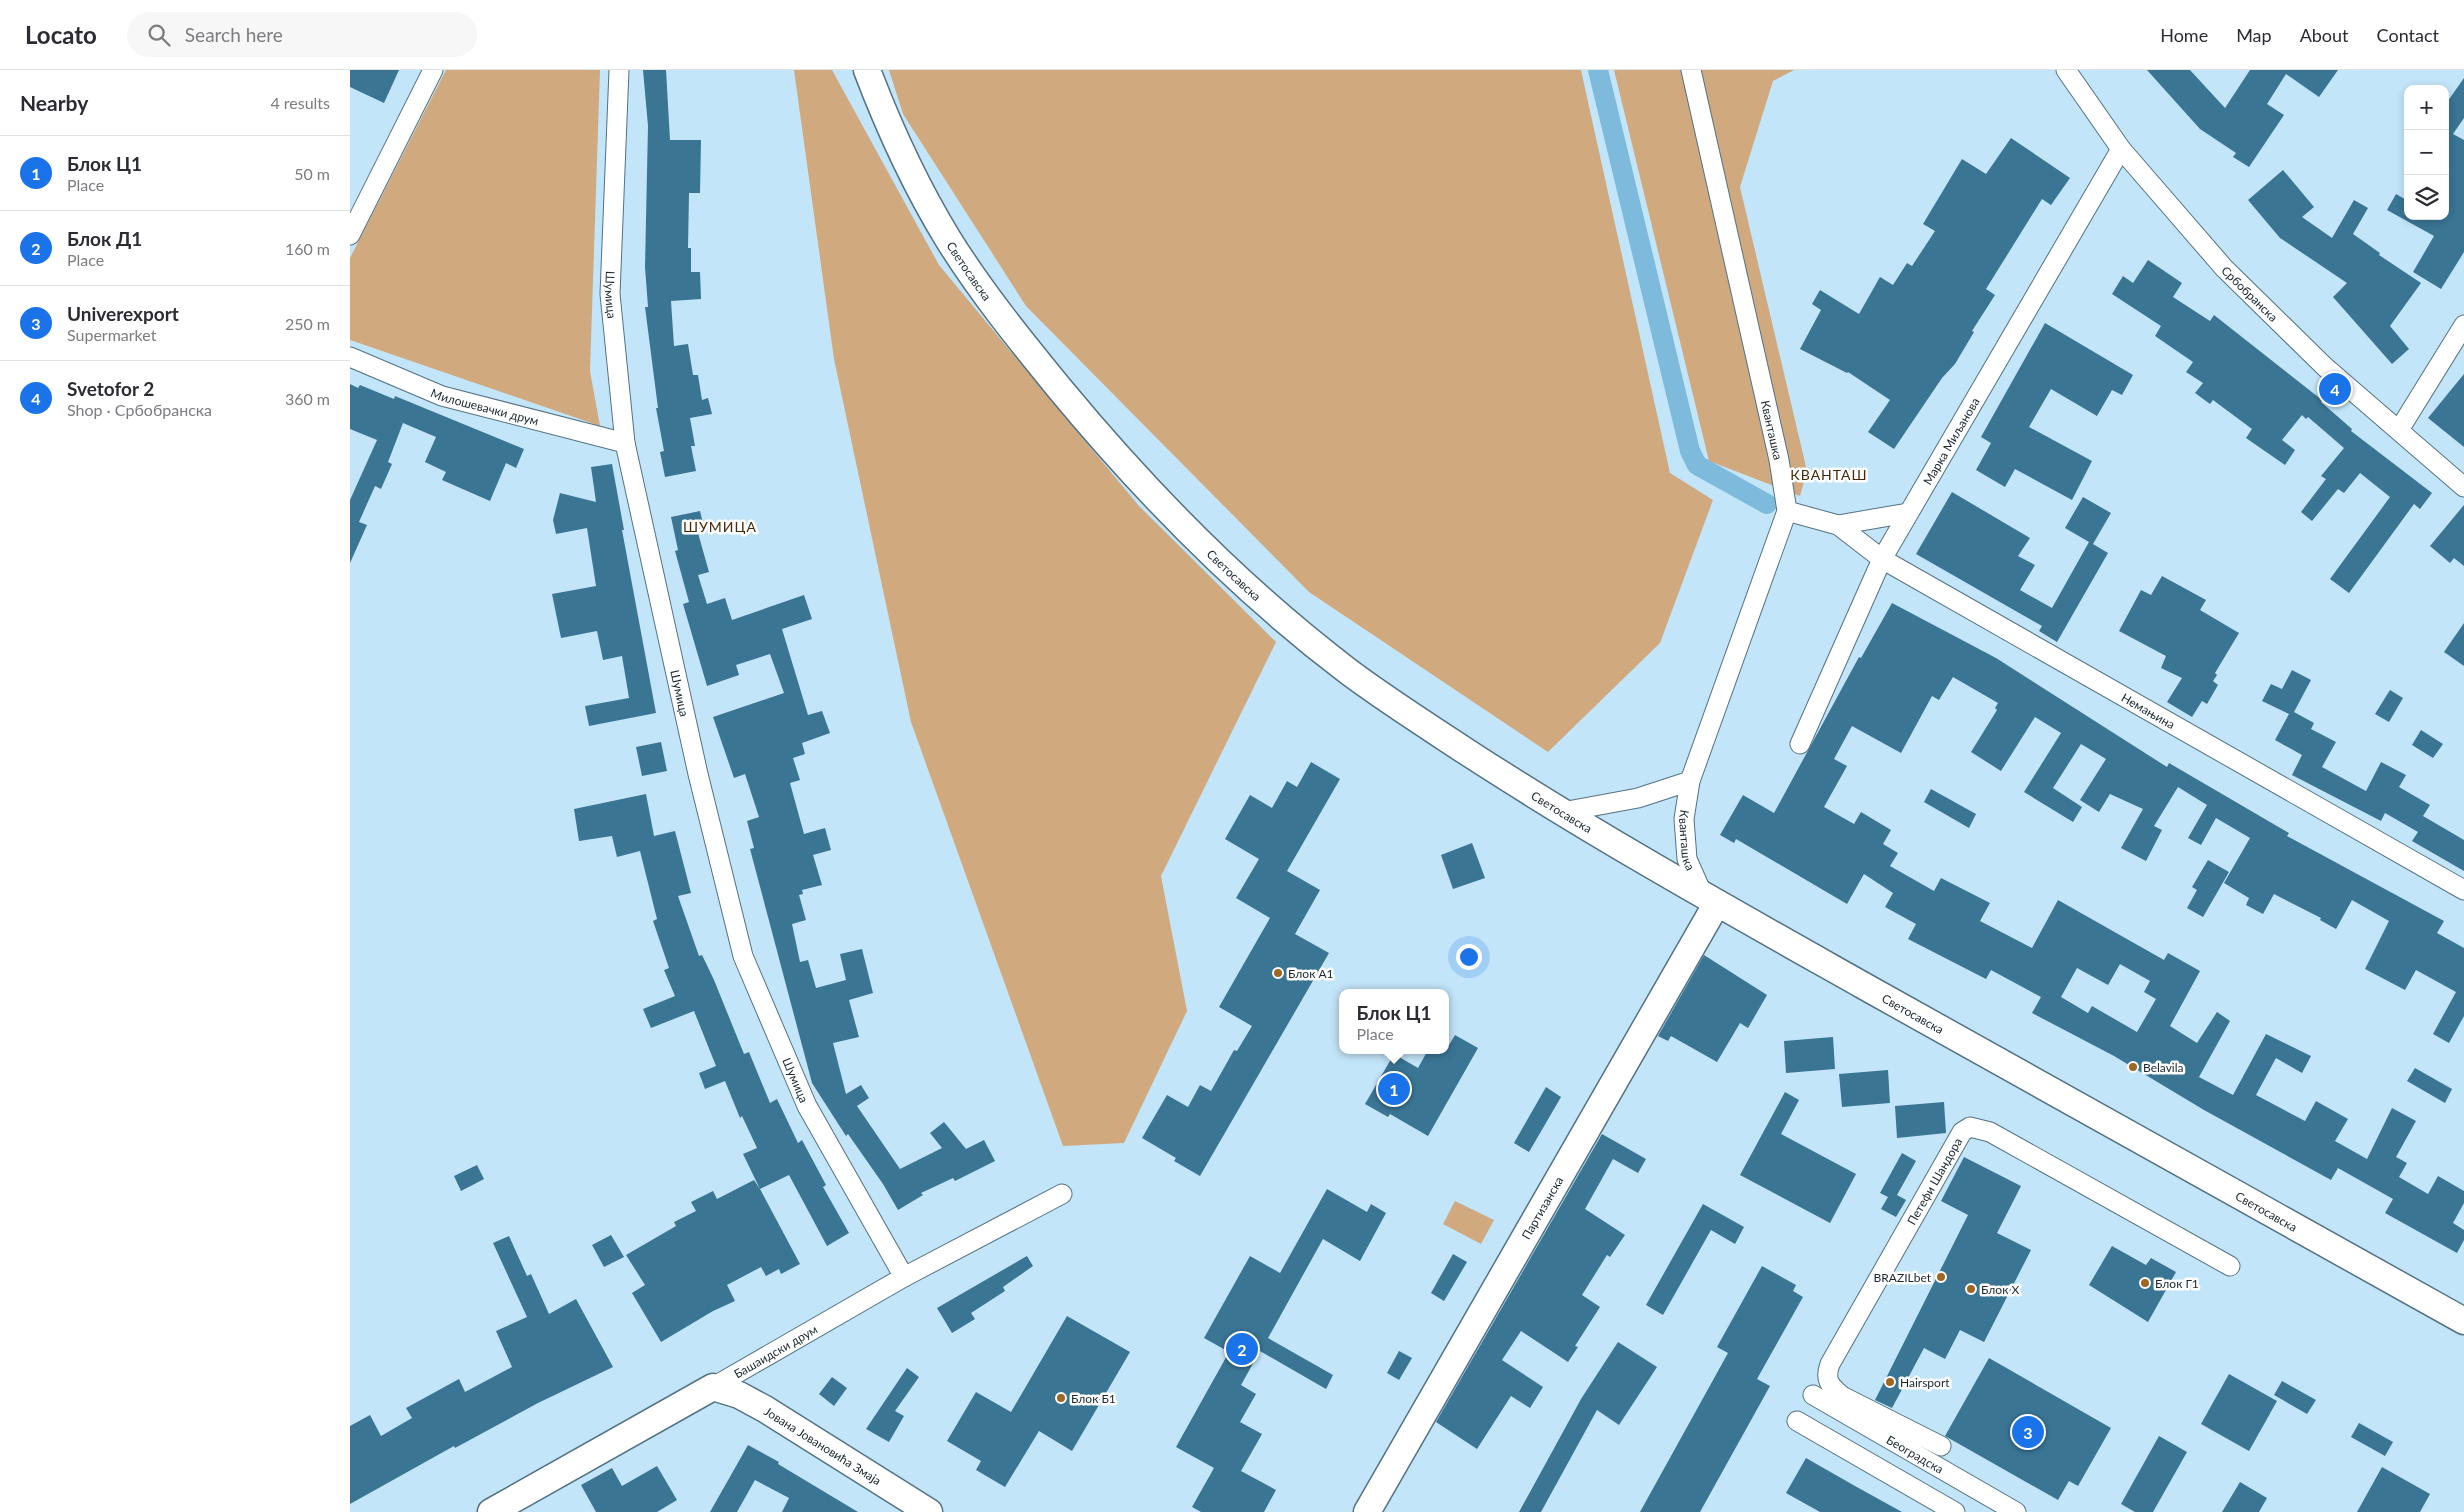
<!DOCTYPE html>
<meta charset="utf-8">
<style>
body{margin:0;font-family:Lato,sans-serif;background:#f7f7f7;color:#2b2b33}
.controls{position:absolute;right:15px;top:15px;display:grid;overflow:hidden;border-radius:10px;box-shadow:0 2px 8px #0003}
.controls button{width:45px;height:45px;display:grid;place-items:center;padding:0;border:0;border-bottom:1px solid #e1e1e2;background:#fff;color:#2b2b33;font:25px sans-serif}
.you{position:absolute;left:1118px;top:886px;width:18px;height:18px;margin:-12px;border:4px solid #fff;border-radius:50%;background:#1a73e8;box-shadow:0 0 0 8px #1a73e833}
.badge{display:grid;place-items:center;width:32px;height:32px;border-radius:50%;background:#1a73e8;color:#fff;font-size:16px;font-weight:700}
.pin{position:absolute;translate:-50% -50%;border:2px solid #fff;box-shadow:0 1px 5px #0006}
.popup{position:absolute;left:989px;top:919px;width:110px;height:65px;box-sizing:border-box;display:grid;place-content:center;border-radius:10px;background:#fff;filter:drop-shadow(0 1px 4px #0005);font-size:16px;white-space:nowrap;color:#7c7c81}
.popup b{font-size:19px;color:#2b2b33}
.popup::after{content:'';position:absolute;left:50%;top:100%;margin-left:-10px;border:10px solid transparent;border-top-color:#fff}
.list{margin:0;padding:0;list-style:none}
h2{display:flex;justify-content:space-between;align-items:center;height:65px;margin:0;padding:0 20px;font-size:21px}
h2 small{font-size:16px;font-weight:400;color:#7c7c81}
.list li{display:grid;grid-template-columns:32px 1fr auto;gap:15px;align-items:center;box-sizing:border-box;height:75px;padding:0 20px;border-top:1px solid #e1e1e2}
.list b{display:block;font-size:19px;white-space:nowrap}
.list p{margin:0;font-size:16px;white-space:nowrap;color:#7c7c81}
.list em{font-size:16px;font-style:normal;color:#7c7c81}
.icon{flex:none;width:28px;height:28px;fill:none;stroke:currentColor;stroke-width:2;stroke-linecap:round;stroke-linejoin:round}
.map{position:relative;flex:none;width:2114px;height:1442px;overflow:hidden}
header{display:flex;align-items:center;gap:30px;box-sizing:border-box;height:70px;padding:0 25px;background:#fff;border-bottom:1px solid #e1e1e2}
header strong{font-size:24px}
nav{display:flex;gap:28px;margin-inline-start:auto;font-size:18px}
.search{width:350px;height:45px;background:#f7f7f7;display:flex;align-items:center;gap:12px;box-sizing:border-box;padding:0 18px;border-radius:28px;color:#7c7c81;font-size:19px}
main{display:flex}
aside{flex:1;background:#fff}
.map>svg:first-child{display:block}
.green{fill:#d1a97f}
.lines{fill:none;stroke-linecap:round;stroke-linejoin:round}
.canal{stroke:#7dbadb;stroke-width:20}
.building{fill:#3a7594;fill-rule:evenodd}
.street-casing{stroke:#537283;stroke-width:21}
.secondary-casing{stroke:#537283;stroke-width:29}
.street{stroke:#fff;stroke-width:19}
.secondary{stroke:#fff;stroke-width:26}
.poi-dot{fill:#9e6722;stroke:#fff;stroke-width:2}
.labels{text-anchor:middle;dominant-baseline:central;stroke-width:5;stroke-linejoin:round;paint-order:stroke}
.street-label{font-size:12px;fill:#1a272e;stroke:#fff}
.poi-label{font-size:12px;fill:#1a272e;stroke:#fff;text-anchor:start}
.neighbourhood-label{font-size:14px;letter-spacing:1px;fill:#442a09;stroke:#fff}
</style>
<header>
<strong>Locato</strong>
<div class="search"><svg class="icon" aria-label="search" viewBox="0 0 24 24"><circle cx="10" cy="10" r="6"/><path d="M15 15l6 6"/></svg>Search here</div>
<nav><a>Home</a><a>Map</a><a>About</a><a>Contact</a></nav>
</header>
<main>
<aside>
<h2>Nearby<small>4 results</small></h2>
<ul class="list">
<li><span class="badge">1</span><div><b>Блок Ц1</b><p>Place</p></div><em>50 m</em></li>
<li><span class="badge">2</span><div><b>Блок Д1</b><p>Place</p></div><em>160 m</em></li>
<li><span class="badge">3</span><div><b>Univerexport</b><p>Supermarket</p></div><em>250 m</em></li>
<li><span class="badge">4</span><div><b>Svetofor 2</b><p>Shop · Србобранска</p></div><em>360 m</em></li>
</ul>
</aside>
<div class="map">
<svg width="2114" height="1442" viewBox="0 0 2114 1442">
<rect width="100%" height="100%" fill="#c3e5f9"/>
<g class="green">
<polygon points="96,0 250,0 240,301 250,356 0,270 0,188"/>
<polygon points="444,0 482,0 589,195 789,436 926,572 811,806 837,941 774,1073 713,1076 561,652 484,289"/>
<polygon points="539,0 1231,0 1320,403 1363,430 1310,573 1198,682 959,522 676,236 553,44"/>
<polygon points="1264,0 1444,0 1423,11 1390,117 1457,401 1450,426 1359,391"/>
<polygon points="1105,1131 1144,1150 1131,1174 1093,1154"/>
</g>
<g class="lines">
<polyline class="canal" points="1248,0 1340,381 1347,395 1417,434"/>
</g>
<g class="building">
<polygon points="0,0 49,0 34,33 0,17"/>
<polygon points="293,0 316,0 320,70 351,70 350,123 339,123 338,178 341,178 341,202 350,202 351,229 321,231 324,276 338,274 343,305 348,305 352,330 358,328 362,344 340,348 345,376 341,376 346,401 315,407 310,382 314,381 306,338 308,338 295,237 298,237 295,197 298,56"/>
<polygon points="1797,0 1840,0 1875,38 1900,0 1988,0 1969,27 1936,4 1917,34 1934,45 1899,97 1883,87 1886,83 1850,59"/>
<polygon points="2114,8 2114,48 2103,64 2114,70 2114,182 2091,219 2063,202 2084,166 2037,140 2046,124 2058,131 2058,146 2095,146 2095,35"/>
<polygon points="1661,68 1720,108 1701,135 1692,129 1636,219 1645,225 1622,261 1624,262 1605,294 1592,308 1544,379 1518,362 1540,330 1498,302 1497,303 1450,279 1471,240 1462,234 1470,220 1509,244 1530,207 1543,215 1557,193 1562,196 1585,161 1573,154 1612,89 1636,104"/>
<polygon points="1933,100 1964,137 1952,147 1982,168 2004,130 2018,138 2003,164 2030,183 2029,185 2071,213 2040,256 2059,279 2042,294 1983,227 1997,213 1930,168 1898,130"/>
<polygon points="1798,190 1832,213 1823,227 1860,251 1864,245 1972,330 1971,332 2002,359 2001,361 2082,423 2070,439 2064,434 1999,523 1980,509 2040,427 2010,403 1994,423 1988,419 1962,451 1951,442 1976,409 1971,406 1994,378 1958,347 1956,349 1952,345 1932,370 1945,380 1935,395 1896,368 1902,359 1863,330 1860,334 1845,323 1853,313 1836,302 1843,292 1805,266 1811,256 1762,224 1773,206 1783,213"/>
<polygon points="1695,253 1783,305 1772,325 1762,320 1747,346 1701,319 1679,357 1742,391 1722,430 1665,399 1655,417 1626,400 1641,373 1631,367"/>
<polygon points="2114,304 2114,377 2078,348"/>
<polygon points="0,314 8,318 10,315 44,329 45,326 174,379 166,398 156,393 140,431 92,410 96,402 75,392 86,367 53,353 38,392 42,394 31,419 25,416 9,452 17,455 0,493 0,430 27,370 0,359"/>
<polygon points="262,394 274,460 272,460 306,643 239,656 235,636 279,628 272,586 253,590 247,561 211,568 202,524 246,516 237,458 206,464 203,450 210,423 246,432 241,397"/>
<polygon points="1602,422 1680,468 1668,486 1685,495 1670,520 1702,538 1739,472 1715,458 1733,427 1761,443 1743,474 1758,483 1707,572 1689,561 1692,556 1566,484"/>
<polygon points="2114,435 2114,496 2104,488 2100,493 2080,476"/>
<polygon points="350,441 355,462 348,463 359,502 348,505 357,534 375,528 382,550 454,525 462,549 432,559 458,645 472,641 480,663 452,673 455,684 443,688 450,710 440,713 454,764 475,758 481,780 463,785 472,815 452,820 453,824 449,825 456,850 442,854 450,892 458,890 466,918 496,910 490,884 512,879 523,923 499,930 509,967 483,973 496,1024 511,1015 519,1028 507,1036 550,1099 592,1078 580,1063 594,1052 616,1079 634,1070 645,1091 605,1111 603,1108 571,1123 573,1125 548,1140 533,1114 498,1064 496,1066 462,1013 400,779 404,778 397,751 409,747 395,704 384,708 363,647 434,623 420,584 386,595 389,605 357,616 333,534 339,532 325,481 328,480 321,447"/>
<polygon points="1812,506 1856,530 1850,540 1889,563 1865,603 1867,605 1863,611 1868,615 1857,634 1852,631 1842,647 1817,632 1832,608 1811,598 1816,586 1769,561 1791,520 1801,525"/>
<path d="M 1542,533 L 1646,588 L 1817,697 L 1819,693 L 1939,763 L 1937,766 L 2094,851 L 2087,863 L 2114,878 L 2114,946 L 2099,973 L 2083,964 L 2106,922 L 2066,900 L 2055,920 L 2015,899 L 2039,851 L 2002,830 L 1986,859 L 1970,850 L 1971,848 L 1924,824 L 1913,844 L 1896,835 L 1899,828 L 1874,813 L 1900,768 L 1866,748 L 1851,775 L 1838,768 L 1857,735 L 1828,717 L 1804,756 L 1812,760 L 1796,791 L 1771,778 L 1793,739 L 1760,724 L 1749,742 L 1730,730 L 1756,689 L 1731,674 L 1703,718 L 1732,737 L 1723,752 L 1674,722 L 1711,663 L 1685,647 L 1651,701 L 1621,682 L 1647,640 L 1645,638 L 1648,633 L 1603,607 L 1589,630 L 1582,626 L 1551,683 L 1502,656 L 1484,689 L 1497,696 L 1474,737 L 1504,754 L 1511,742 L 1541,760 L 1533,774 L 1548,783 L 1540,796 L 1584,821 L 1591,808 L 1640,833 L 1630,851 L 1682,878 L 1708,830 L 1814,890 L 1818,883 L 1850,901 L 1820,956 L 1847,973 L 1867,942 L 1880,951 L 1849,1007 L 1883,1025 L 1916,964 L 1961,986 L 1952,1003 L 1926,988 L 1906,1025 L 1955,1051 L 1966,1031 L 1998,1049 L 1985,1071 L 2017,1089 L 2042,1038 L 2066,1051 L 2046,1087 L 2057,1093 L 2049,1107 L 2078,1124 L 2088,1106 L 2114,1121 L 2114,1133 L 2103,1153 L 2114,1160 L 2114,1170 L 2107,1183 L 2035,1143 L 2043,1129 L 1988,1098 L 1981,1110 L 1854,1040 L 1764,986 L 1682,943 L 1691,927 L 1641,900 L 1636,909 L 1558,869 L 1566,854 L 1535,837 L 1543,823 L 1514,804 L 1497,834 L 1386,769 L 1384,773 L 1370,765 L 1393,725 L 1424,743 L 1509,587 L 1511,588 ZM 1770,894 L 1800,911 L 1794,922 L 1806,929 L 1787,962 L 1742,936 L 1738,943 L 1711,927 L 1727,898 L 1758,915 Z"/>
<polygon points="2114,553 2114,596 2094,582"/>
<polygon points="1942,600 1961,610 1944,642 1964,653 1961,659 1986,672 1972,697 2016,721 2031,692 2056,705 2049,717 2080,735 2073,746 2114,770 2114,801 2062,771 2068,762 2035,743 2031,751 1942,705 1952,685 1925,670 1939,644 1912,631 1921,614 1932,619"/>
<polygon points="2040,620 2053,628 2039,652 2025,644"/>
<polygon points="2071,660 2093,674 2083,688 2062,675"/>
<polygon points="311,672 317,701 292,706 286,677"/>
<polygon points="961,692 990,709 937,801 970,820 945,864 979,883 850,1106 824,1091 826,1088 792,1068 817,1025 838,1037 850,1015 861,1021 884,980 887,981 902,956 869,937 920,848 886,828 909,789 875,769 900,725 922,738 937,711 947,717"/>
<polygon points="1581,719 1626,744 1619,758 1574,732"/>
<polygon points="296,724 304,766 325,761 341,823 328,826 349,886 352,885 364,910 394,984 399,982 420,1033 427,1029 448,1073 452,1070 476,1115 473,1117 499,1163 477,1176 439,1105 410,1119 450,1194 431,1204 429,1199 416,1206 411,1197 377,1215 385,1231 363,1241 311,1272 282,1223 295,1215 276,1185 326,1156 324,1152 346,1141 341,1132 363,1121 367,1129 404,1110 410,1119 393,1084 407,1078 392,1046 390,1048 375,1011 355,1019 349,1003 366,996 344,941 301,958 293,939 325,926 314,900 319,898 303,851 307,849 290,781 267,787 262,766 229,771 224,739"/>
<polygon points="1122,773 1135,808 1103,819 1091,785"/>
<polygon points="1858,790 1879,802 1853,847 1837,838 1847,820 1842,817"/>
<polygon points="1354,885 1417,925 1398,958 1390,953 1367,992 1321,966 1318,971 1308,966"/>
<polygon points="1105,965 1128,978 1078,1066 1040,1044 1038,1047 1015,1034 1044,984 1068,998 1078,980 1096,980"/>
<polygon points="1483,967 1485,999 1436,1003 1434,971"/>
<polygon points="2065,998 2102,1019 2095,1033 2057,1011"/>
<polygon points="1538,1000 1540,1033 1492,1037 1489,1004"/>
<polygon points="1196,1017 1211,1027 1179,1082 1164,1073"/>
<polygon points="1435,1022 1449,1030 1431,1064 1506,1104 1480,1153 1390,1105"/>
<polygon points="1594,1032 1596,1063 1547,1068 1545,1036"/>
<polygon points="1252,1064 1296,1089 1288,1103 1263,1089 1235,1139 1275,1165 1260,1187 1257,1185 1232,1225 1250,1237 1225,1276 1228,1277 1218,1292 1171,1261 1152,1290 1193,1317 1180,1338 1161,1326 1127,1379 1086,1352"/>
<polygon points="1552,1083 1566,1091 1547,1125 1556,1130 1546,1147 1531,1139 1538,1127 1530,1123"/>
<polygon points="1614,1087 1671,1116 1647,1163 1681,1180 1634,1272 1610,1260 1595,1289 1574,1278 1542,1338 1525,1330 1618,1145 1591,1131"/>
<polygon points="127,1095 134,1109 111,1121 104,1106"/>
<polygon points="977,1119 1017,1142 1021,1134 1036,1143 1010,1191 973,1169 918,1268 983,1305 976,1319 910,1281 891,1315 906,1324 890,1352 912,1364 891,1401 926,1420 914,1442 851,1442 842,1437 864,1398 826,1377 879,1282 854,1268 900,1186 930,1203"/>
<polygon points="1353,1134 1394,1157 1385,1174 1361,1160 1313,1245 1296,1235"/>
<polygon points="261,1165 274,1187 254,1197 242,1175"/>
<polygon points="159,1166 177,1206 181,1204 199,1244 226,1229 263,1297 188,1333 105,1378 104,1376 0,1434 0,1356 20,1345 31,1366 62,1348 56,1338 109,1309 115,1322 162,1297 146,1261 177,1247 143,1173"/>
<polygon points="1762,1176 1796,1195 1801,1188 1826,1202 1798,1252 1739,1215"/>
<polygon points="1103,1184 1117,1192 1094,1231 1081,1223"/>
<polygon points="677,1186 683,1196 653,1217 655,1221 621,1243 625,1249 602,1263 587,1238"/>
<polygon points="1412,1196 1446,1215 1443,1221 1453,1227 1407,1309 1420,1316 1350,1442 1290,1442 1378,1283 1367,1277"/>
<polygon points="717,1246 780,1282 722,1381 689,1361 655,1417 626,1400 631,1391 597,1371 626,1322 661,1342"/>
<polygon points="1268,1272 1307,1297 1269,1355 1247,1340 1191,1442 1169,1442 1231,1329"/>
<polygon points="1049,1281 1062,1288 1049,1310 1037,1303"/>
<polygon points="1639,1288 1761,1358 1728,1416 1719,1411 1708,1430 1595,1366"/>
<polygon points="557,1298 569,1307 545,1341 554,1346 539,1372 516,1359"/>
<polygon points="1879,1304 1927,1331 1899,1381 1851,1354"/>
<polygon points="482,1307 497,1318 484,1336 469,1324"/>
<polygon points="1932,1311 1966,1330 1957,1344 1924,1325"/>
<polygon points="2009,1353 2043,1372 2035,1386 2001,1367"/>
<polygon points="1809,1366 1837,1382 1803,1442 1785,1442 1771,1434"/>
<polygon points="398,1375 429,1392 428,1394 508,1442 432,1442 439,1428 405,1410 387,1442 360,1442"/>
<polygon points="1456,1388 1505,1416 1552,1442 1470,1442 1436,1423"/>
<polygon points="307,1396 327,1430 307,1442 246,1442 231,1415 262,1398 272,1416"/>
<polygon points="2032,1397 2080,1424 2070,1442 2007,1442"/>
<polygon points="1890,1412 1917,1428 1909,1442 1872,1442"/>
</g>
<g class="lines">
<defs>
<g id="street">
<path id="s1" d="M 269,0 L 260,224 L 275,373 L 348,704 L 393,886 L 457,1036 L 554,1207"/>
<path id="s2" d="M 1341,0 L 1429,390 L 1437,441 L 1340,711 L 1334,749 L 1337,789 L 1353,825"/>
<path id="s3" d="M 1716,0 L 1771,79 L 1874,198 L 1975,297 L 2114,417"/>
<polyline points="0,165 83,0"/>
<path id="s4" d="M 0,287 L 92,326 L 275,373"/>
<polyline points="2049,360 2114,255"/>
<path id="s5" d="M 1437,441 L 1488,455 L 1532,489 L 2114,820"/>
<polyline points="1488,455 1558,443"/>
<path id="s6" d="M 1450,674 L 1532,489 L 1771,79"/>
<polyline points="1212,742 1288,728 1340,711"/>
<path id="s7" d="M 363,1317 L 554,1207 L 712,1124"/>
<path id="s8" d="M 1463,1325 L 1666,1442"/>
<polyline points="1447,1351 1605,1442"/>
<path id="s9" d="M 1591,1376 L 1492,1326 C 1480,1316 1474,1310 1480,1294 L 1612,1062 L 1620,1057 L 1640,1062 L 1880,1196"/>
</g>
<g id="secondary">
<path id="s10" d="M 517,0 C 539,58 565,115 598,169 C 631,222 670,270 710,319 C 796,423 891,520 999,602 C 1038,631 1079,657 1120,684 C 1248,767 1381,841 1514,916 C 1714,1028 1914,1140 2114,1251"/>
<path id="s11" d="M 141,1442 L 363,1317 L 389,1325 L 415,1339 L 579,1442"/>
<path id="s12" d="M 1017,1442 L 1367,833"/>
</g>
</defs>
<use href="#street" class="street-casing"/>
<use href="#secondary" class="secondary-casing"/>
<use href="#street" class="street"/>
<use href="#secondary" class="secondary"/>
</g>
<g class="poi-dot">
<circle cx="928" cy="903" r="5"/>
<circle cx="1783" cy="997" r="5"/>
<circle cx="1591" cy="1207" r="5"/>
<circle cx="1795" cy="1213" r="5"/>
<circle cx="1621" cy="1219" r="5"/>
<circle cx="1540" cy="1312" r="5"/>
<circle cx="711" cy="1328" r="5"/>
</g>
<g class="labels">
<g class="street-label">
<text stroke="none"><textPath href="#s10" startOffset="226">Светосавска</textPath></text>
<text stroke="none"><textPath href="#s3" startOffset="290">Србобранска</textPath></text>
<text stroke="none"><textPath href="#s1" startOffset="225">Шумица</textPath></text>
<text stroke="none"><textPath href="#s4" startOffset="144">Милошевачки друм</textPath></text>
<text stroke="none"><textPath href="#s2" startOffset="369">Кванташка</textPath></text>
<text stroke="none"><textPath href="#s6" startOffset="339">Марка Миљанова</textPath></text>
<text stroke="none"><textPath href="#s10" startOffset="630">Светосавска</textPath></text>
<text stroke="none"><textPath href="#s1" startOffset="630">Шумица</textPath></text>
<text stroke="none"><textPath href="#s5" startOffset="415">Немањина</textPath></text>
<text stroke="none"><textPath href="#s10" startOffset="1035">Светосавска</textPath></text>
<text stroke="none"><textPath href="#s2" startOffset="798">Кванташка</textPath></text>
<text stroke="none"><textPath href="#s10" startOffset="1440">Светосавска</textPath></text>
<text stroke="none"><textPath href="#s1" startOffset="1035">Шумица</textPath></text>
<text stroke="none"><textPath href="#s9" startOffset="359">Петефи Шандора</textPath></text>
<text stroke="none"><textPath href="#s12" startOffset="351">Партизанска</textPath></text>
<text stroke="none"><textPath href="#s10" startOffset="1845">Светосавска</textPath></text>
<text stroke="none"><textPath href="#s7" startOffset="72">Башаидски друм</textPath></text>
<text stroke="none"><textPath href="#s11" startOffset="380">Јована Јовановића Змаја</textPath></text>
<text stroke="none"><textPath href="#s8" startOffset="118">Београдска</textPath></text>
</g>
<g class="poi-label">
<text x="938" y="903">Блок А1</text>
<text x="1793" y="997">Belavila</text>
<text x="1581" y="1207" text-anchor="end">BRAZILbet</text>
<text x="1805" y="1213">Блок Г1</text>
<text x="1631" y="1219">Блок Х</text>
<text x="1550" y="1312">Hairsport</text>
<text x="721" y="1328">Блок Б1</text>
</g>
<g class="neighbourhood-label">
<text x="1479" y="404">КВАНТАШ</text>
<text x="370" y="456">ШУМИЦА</text>
</g>
</g>
</svg>
<div class="controls">
<button>+</button>
<button>−</button>
<button><svg class="icon" aria-label="layers" viewBox="0 0 24 24"><path d="M12 4l9 5-9 5-9-5zM3 14l9 5 9-5"/></svg></button>
</div>
<div class="you"></div>
<div class="pin badge" style="left:1044px;top:1019px">1</div>
<div class="popup"><b>Блок Ц1</b>Place</div>
<div class="pin badge" style="left:892px;top:1279px">2</div>
<div class="pin badge" style="left:1678px;top:1362px">3</div>
<div class="pin badge" style="left:1985px;top:319px">4</div>
</div>
</main>
